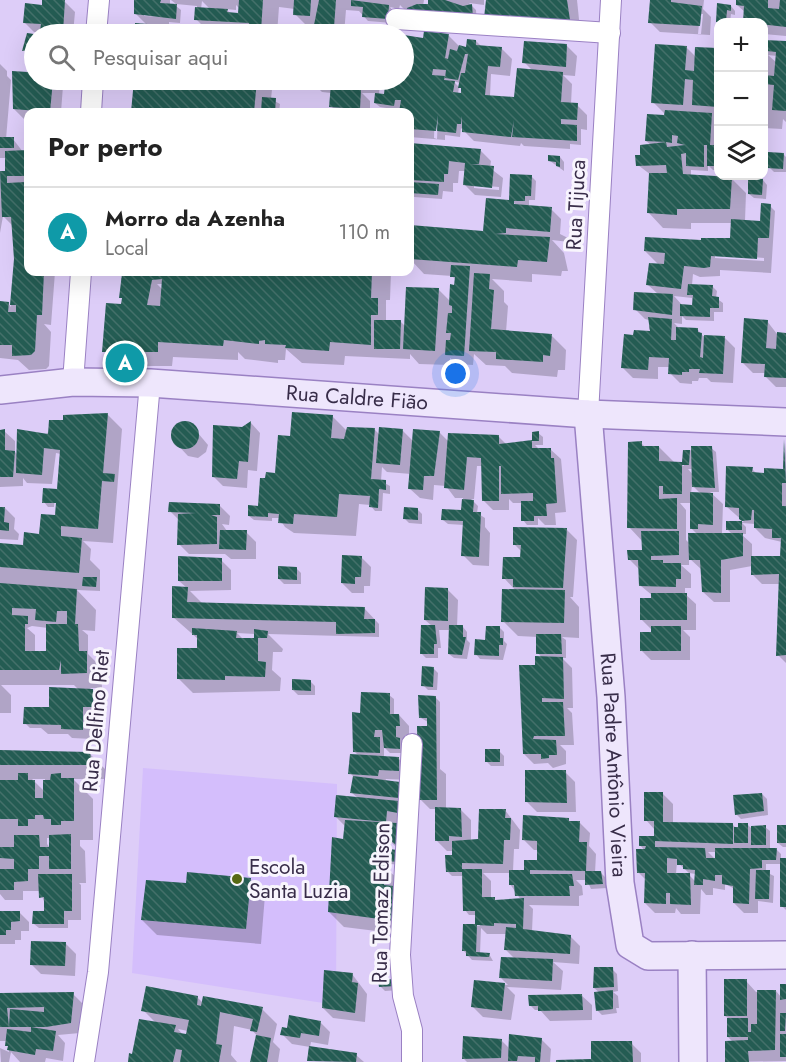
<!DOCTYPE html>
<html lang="pt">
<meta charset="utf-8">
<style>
body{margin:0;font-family:Jost,sans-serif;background:#f6f6f6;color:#222}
.controls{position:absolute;right:18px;top:18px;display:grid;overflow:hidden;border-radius:12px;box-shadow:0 6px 24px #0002}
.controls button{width:54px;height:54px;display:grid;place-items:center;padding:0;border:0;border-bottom:2px solid #e0e0e0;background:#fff;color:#222;font:30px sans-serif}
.you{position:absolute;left:456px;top:374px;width:21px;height:21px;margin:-15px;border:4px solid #fff;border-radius:50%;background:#1a73e8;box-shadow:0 0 0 9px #1a73e833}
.badge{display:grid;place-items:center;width:39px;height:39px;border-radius:50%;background:#0b8043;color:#fff;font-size:20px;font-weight:700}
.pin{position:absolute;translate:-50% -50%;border:3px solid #fff;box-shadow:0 2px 6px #0006}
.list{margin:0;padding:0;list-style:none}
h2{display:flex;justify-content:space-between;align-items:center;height:78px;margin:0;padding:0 24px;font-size:26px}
h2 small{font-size:20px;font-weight:400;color:#767676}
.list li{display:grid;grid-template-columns:39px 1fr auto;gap:18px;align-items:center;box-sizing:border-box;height:90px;padding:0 24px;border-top:2px solid #e0e0e0}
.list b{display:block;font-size:22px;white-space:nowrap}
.list p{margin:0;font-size:20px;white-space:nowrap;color:#767676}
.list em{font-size:20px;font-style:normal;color:#767676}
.icon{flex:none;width:33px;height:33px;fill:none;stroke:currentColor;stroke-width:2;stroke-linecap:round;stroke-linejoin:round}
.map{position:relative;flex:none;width:786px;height:1062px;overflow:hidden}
.search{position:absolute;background:#fff;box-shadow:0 6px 24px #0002;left:24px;top:24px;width:390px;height:66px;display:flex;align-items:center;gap:15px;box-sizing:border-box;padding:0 21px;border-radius:33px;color:#767676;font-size:22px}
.panel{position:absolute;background:#fff;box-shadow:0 6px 24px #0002;left:24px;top:108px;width:390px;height:168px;border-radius:12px}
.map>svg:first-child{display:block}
.built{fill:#d4befc}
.shadow{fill:#0003;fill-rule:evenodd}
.building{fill:url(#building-back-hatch);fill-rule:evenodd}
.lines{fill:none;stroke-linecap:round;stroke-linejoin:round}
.street-casing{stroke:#9a81c3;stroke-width:22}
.secondary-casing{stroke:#9a81c3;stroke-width:30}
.street{stroke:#fff;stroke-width:20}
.secondary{stroke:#eee6fc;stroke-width:27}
.poi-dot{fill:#576914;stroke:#f8f5fd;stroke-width:2}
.labels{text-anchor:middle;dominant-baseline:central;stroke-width:6;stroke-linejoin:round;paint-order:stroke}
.street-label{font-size:21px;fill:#382d49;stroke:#f8f5fd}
.poi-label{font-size:21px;fill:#382d49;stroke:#f8f5fd;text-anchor:start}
</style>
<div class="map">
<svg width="786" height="1062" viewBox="0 0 786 1062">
<defs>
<pattern id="building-back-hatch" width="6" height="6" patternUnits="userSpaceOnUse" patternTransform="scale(1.5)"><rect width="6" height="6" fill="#245c53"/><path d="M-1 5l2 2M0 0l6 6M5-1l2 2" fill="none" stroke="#44706a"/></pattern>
</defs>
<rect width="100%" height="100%" fill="#ddcdf8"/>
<polygon class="built" points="143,768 337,784 336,1005 132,973"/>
<g class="shadow">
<path d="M 136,0 L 170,0 L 170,5 L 176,6 L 181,10 L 180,23 L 169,22 L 169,27 L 182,28 L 189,34 L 190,28 L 205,29 L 211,34 L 136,34 L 137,25 L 148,26 L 135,13 ZM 144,13 L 167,17 L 144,16 ZM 156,24 L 166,24 L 166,33 Z"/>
<path d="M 171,0 L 424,0 L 423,6 L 429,6 L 429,0 L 484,0 L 484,5 L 469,3 L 476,10 L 477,23 L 405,10 L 400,5 L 399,9 L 390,7 L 393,11 L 392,23 L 368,21 L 359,11 L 346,10 L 344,34 L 326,34 L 316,25 L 305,24 L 295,14 L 295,9 L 279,7 L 277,34 L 279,34 L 216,34 L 216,29 L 238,31 L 233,26 L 201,24 L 196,19 L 197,6 L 176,4 ZM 202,1 L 210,9 L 201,9 ZM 236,5 L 240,9 L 240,14 L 231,14 L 226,9 L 236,10 Z"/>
<polygon points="487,0 577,0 580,29"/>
<path d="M 652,0 L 704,0 L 703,9 L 711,17 L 710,35 L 660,32 L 650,22 ZM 700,14 L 703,14 L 701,34 L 698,34 Z"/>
<polygon points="738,0 786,0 786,36 764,34 764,22 744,22 745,12 737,5"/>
<polygon points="65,2 75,12 73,34 34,32 24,22 44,7"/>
<polygon points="719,5 731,6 735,11 735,15 731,14 730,22 718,21"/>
<polygon points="28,35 34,35 34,59 24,49"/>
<path d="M 449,36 L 459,46 L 466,48 L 476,41 L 482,47 L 502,49 L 512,59 L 510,76 L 491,74 L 490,96 L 516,99 L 533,71 L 524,62 L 567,46 L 577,56 L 575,76 L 563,75 L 572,84 L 571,104 L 577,105 L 587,115 L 587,130 L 581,129 L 581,145 L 570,144 L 570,149 L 524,146 L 521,143 L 520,146 L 474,141 L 461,128 L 460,137 L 445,135 L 445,140 L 410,137 L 410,112 L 380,107 L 375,103 L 376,93 L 362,93 L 370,101 L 370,112 L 337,112 L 331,106 L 331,93 L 322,92 L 312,82 L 312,80 L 330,80 L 329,84 L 333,84 L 334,80 L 380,80 L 379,95 L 386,95 L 395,88 L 393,80 L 404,80 L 405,37 L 424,39 ZM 453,81 L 460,83 L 462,94 L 458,94 L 459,87 ZM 435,112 L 438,115 L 437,139 L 434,138 Z"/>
<path d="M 764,41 L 786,43 L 786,122 L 783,119 L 782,129 L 764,128 ZM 768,55 L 777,56 L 777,63 Z"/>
<path d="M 686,47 L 696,57 L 697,48 L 718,50 L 718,170 L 713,170 L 708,165 L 708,171 L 691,170 L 691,176 L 731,178 L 746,193 L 745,221 L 760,225 L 770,206 L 775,211 L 771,273 L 720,270 L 720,276 L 700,277 L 693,274 L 692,285 L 712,286 L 717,291 L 716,298 L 723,303 L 723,312 L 714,312 L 714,321 L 686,320 L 682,316 L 682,324 L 674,323 L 680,329 L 698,330 L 703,336 L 725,338 L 735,348 L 733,383 L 711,382 L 707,378 L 699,378 L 698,381 L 692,381 L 692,384 L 680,383 L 670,373 L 670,367 L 658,367 L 658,379 L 633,378 L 623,368 L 635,336 L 653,333 L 649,329 L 649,320 L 645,319 L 635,309 L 658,294 L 648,285 L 660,266 L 645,251 L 731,239 L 732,223 L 691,223 L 691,229 L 663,228 L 648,212 L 651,175 L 638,165 L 651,145 L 646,141 L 667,116 L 653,102 ZM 715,254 L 764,258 L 764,261 L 715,258 ZM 674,296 L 692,298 L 693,306 L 683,306 Z"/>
<polygon points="30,63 34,64 34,80 56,80 63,86 61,112 28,112 28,119 24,119 14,109 32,74"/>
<polygon points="0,64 7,71 7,76 11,80 6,139 13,139 23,152 28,151 28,272 55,272 51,325 44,324 51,332 49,366 46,369 29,370 18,360 0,358 0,303 8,303 11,307 15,259 13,226 3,216 0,233 0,172 6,172 6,158 0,158"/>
<polygon points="169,80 273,80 271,99 280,104 279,112 133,112 135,81 169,83"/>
<polygon points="299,110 316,111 317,112 299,112"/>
<path d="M 410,144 L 481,151 L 491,161 L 490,168 L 503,178 L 501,197 L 475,195 L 465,185 L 466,171 L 459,171 L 458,183 L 453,183 L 453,192 L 443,191 L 442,199 L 414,197 L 410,193 ZM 474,185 L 499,187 L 499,190 L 474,188 Z"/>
<polygon points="783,154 786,157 786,172 774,172 769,167"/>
<polygon points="560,157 564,162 564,171 550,161"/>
<path d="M 531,176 L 536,181 L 535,200 L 529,200 L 529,206 L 551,209 L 561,219 L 560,234 L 570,239 L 569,242 L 552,240 L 564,253 L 568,271 L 562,271 L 561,276 L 532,274 L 532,282 L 492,279 L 504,291 L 504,302 L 508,306 L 506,332 L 551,335 L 566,350 L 565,370 L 558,370 L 557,377 L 512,373 L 505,366 L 486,365 L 474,354 L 473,365 L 457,364 L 450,358 L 450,365 L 419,364 L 410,354 L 410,359 L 345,356 L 344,365 L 302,363 L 286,349 L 285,360 L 278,360 L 278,363 L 245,359 L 238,352 L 238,360 L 173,357 L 172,366 L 119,366 L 104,351 L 123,305 L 121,278 L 230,278 L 230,272 L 391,272 L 390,300 L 386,300 L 386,321 L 400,321 L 405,326 L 439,290 L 451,302 L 456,280 L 452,276 L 424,274 L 410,259 L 410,209 L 414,214 L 414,222 L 411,222 L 416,227 L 487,233 L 487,200 L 515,204 L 511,200 ZM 157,284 L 163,284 L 163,290 Z"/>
<polygon points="763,180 767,185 766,199 754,198 749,194"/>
<polygon points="767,321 777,334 786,334 786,387 776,387 766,377 766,373 753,373 743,363"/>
<path d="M 107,414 L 122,429 L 113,543 L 83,541 L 91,549 L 90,560 L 100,570 L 100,591 L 77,590 L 96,610 L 95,631 L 82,630 L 88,635 L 88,654 L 101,667 L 102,688 L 90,688 L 103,700 L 103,716 L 92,716 L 92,739 L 72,738 L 68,734 L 48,734 L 41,728 L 30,728 L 25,723 L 79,690 L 74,685 L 1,685 L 11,695 L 11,713 L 0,713 L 0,508 L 5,508 L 15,518 L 14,529 L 19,534 L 18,540 L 0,539 L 0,545 L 25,546 L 41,535 L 56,518 L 61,454 L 56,453 L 52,484 L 27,483 L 23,478 L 23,486 L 0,487 L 0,431 L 4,431 L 15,441 L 15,452 L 18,455 L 62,422 ZM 32,626 L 48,628 L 50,653 L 35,653 L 35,635 L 27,628 Z"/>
<polygon points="332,416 348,432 375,430 380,435 403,431 413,441 414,430 440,433 449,442 498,436 507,445 534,441 534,433 538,433 543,437 543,445 535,445 540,450 550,449 561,459 566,512 555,513 556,525 545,525 538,518 538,525 527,525 523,520 522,503 513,503 509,499 509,510 493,510 483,500 483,466 477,466 474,499 471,499 478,506 477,513 485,518 485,527 490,533 489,566 473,565 463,555 464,525 448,524 443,520 463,512 463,498 455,498 446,486 434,485 433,500 420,498 409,488 411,474 387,472 382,467 381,481 390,486 390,494 383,493 382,511 375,511 370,505 359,504 356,536 294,533 285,527 279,518 272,518 272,521 254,520 249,516 260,507 292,437"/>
<polygon points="251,423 260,433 257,471 248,470 247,488 223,486 213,476 243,429"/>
<polygon points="182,424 192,426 208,445 206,452 198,458 188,456 173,440 174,430"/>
<path d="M 786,442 L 786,663 L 778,655 L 780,584 L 762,584 L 752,574 L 752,566 L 730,570 L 730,602 L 714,602 L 703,592 L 702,570 L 689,558 L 689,565 L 681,565 L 691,574 L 691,588 L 685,588 L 685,594 L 696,604 L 696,630 L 683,630 L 690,637 L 690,660 L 651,660 L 641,650 L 652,630 L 641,619 L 653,596 L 641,586 L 639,569 L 629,559 L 643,552 L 643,542 L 629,527 L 641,443 L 645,447 L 659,447 L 674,462 L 684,466 L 684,451 L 711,448 L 716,452 L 719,492 L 710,492 L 723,504 L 722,534 L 732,534 L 727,529 L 727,522 L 744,522 L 727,507 L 752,469 L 757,474 L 784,473 ZM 688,469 L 694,469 L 694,476 ZM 692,485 L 701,494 L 691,494 ZM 680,503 L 691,503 L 691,528 L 697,534 L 690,544 L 686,540 L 686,510 ZM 742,523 L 755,524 L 755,528 L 765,538 L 782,542 L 781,558 L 752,558 L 752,544 L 741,534 L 746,534 L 746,527 Z"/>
<polygon points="55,491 54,507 48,507 44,502"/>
<polygon points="220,506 230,516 229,525 222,524 227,531 246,532 256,542 256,559 231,559 225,554 189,554 179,544 179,520 170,511"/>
<polygon points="417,509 422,514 422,524 409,523 405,519"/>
<polygon points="567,530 577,540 573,597 570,597 579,607 579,638 562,637 566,640 566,658 562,658 572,668 573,708 567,708 572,713 574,745 560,745 566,751 566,764 553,768 548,763 534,764 524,754 537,666 542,658 538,653 538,637 518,636 503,621 516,591 504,578 522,559 522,552 514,544"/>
<polygon points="361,557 371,567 370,586 364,586 364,593 352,593 342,583"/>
<path d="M 221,560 L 231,570 L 231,590 L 190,591 L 202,603 L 364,608 L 379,624 L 379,637 L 268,634 L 283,649 L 282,652 L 273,652 L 272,670 L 281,678 L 280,691 L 193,693 L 178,678 L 198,650 L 198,639 L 173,617 L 187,588 L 179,581 ZM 237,633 L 255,634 L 255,640 L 243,639 Z"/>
<polygon points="297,569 301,573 301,584 284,584 279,579"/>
<polygon points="448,590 458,600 457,627 463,627 467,632 467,640 470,643 467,659 454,658 449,654 450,630 439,630 441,648 438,648 438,658 426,658 421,653 432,626 425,620"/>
<polygon points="500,628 504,632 504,641 507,644 503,660 480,659 476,654"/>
<polygon points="433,668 438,673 437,690 428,690 423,685"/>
<polygon points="310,681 315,686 315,695 298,695 293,690"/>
<polygon points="389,695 394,699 394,715 399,715 409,726 409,735 405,735 404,753 390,753 384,747 384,757 398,758 408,768 408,780 386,779 385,781 399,783 409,793 407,822 397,821 401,829 398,849 389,840 388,850 400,865 391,864 390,872 396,877 408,935 344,927 329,912 346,827 335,816 358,798 352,793 354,777 350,773 359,756 354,751 353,714 362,714"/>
<path d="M 435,697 L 440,702 L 440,769 L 446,774 L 446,809 L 461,810 L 471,820 L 471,840 L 479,840 L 505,810 L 520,830 L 519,849 L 514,849 L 513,871 L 525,871 L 539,861 L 539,850 L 534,850 L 524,840 L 568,819 L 571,823 L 580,823 L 590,833 L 589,846 L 596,854 L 595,873 L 601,873 L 606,878 L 607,888 L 591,889 L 587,880 L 576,880 L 582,886 L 583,895 L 579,896 L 579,906 L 529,905 L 533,909 L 532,931 L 570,936 L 580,946 L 579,964 L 553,962 L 563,971 L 561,990 L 507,987 L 515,995 L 511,1020 L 483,1017 L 473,1007 L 476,981 L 508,985 L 501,978 L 515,959 L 505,949 L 507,934 L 487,934 L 481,928 L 480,954 L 489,954 L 493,961 L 472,960 L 463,950 L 465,925 L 480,926 L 477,915 L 469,915 L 465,910 L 464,876 L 452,876 L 447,871 L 454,851 L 447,851 L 437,841 L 436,809 L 430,809 L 420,799 L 428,727 L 428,722 L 421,718 ZM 483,873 L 510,873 L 510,884 L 521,900 L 497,901 L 491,898 L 491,881 Z"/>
<polygon points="499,751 504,756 504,766 491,766 486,761"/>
<path d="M 0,752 L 90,754 L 105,769 L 106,779 L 73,779 L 93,799 L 93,840 L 80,840 L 80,846 L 85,851 L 86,883 L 79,883 L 81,885 L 81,920 L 68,920 L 68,928 L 39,928 L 34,924 L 48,912 L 40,891 L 23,891 L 23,900 L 5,900 L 0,894 ZM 32,779 L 45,779 L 45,792 ZM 47,838 L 50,838 L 50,848 L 47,844 Z"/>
<polygon points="565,772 575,782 576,812 537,812 527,802"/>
<path d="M 663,794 L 673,804 L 673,823 L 732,824 L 736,828 L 747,824 L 753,830 L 765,827 L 770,831 L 770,849 L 776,849 L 781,854 L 781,859 L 786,860 L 786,910 L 782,906 L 781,864 L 766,864 L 766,872 L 774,876 L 773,903 L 758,901 L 758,913 L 744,913 L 734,903 L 733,888 L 725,884 L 725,890 L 713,888 L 713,895 L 706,895 L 701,889 L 700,914 L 681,914 L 676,908 L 675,913 L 655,913 L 645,903 L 646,880 L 638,872 L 645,851 L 640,845 L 655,838 L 655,830 L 646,820 ZM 708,852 L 717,852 L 717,861 ZM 677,862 L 689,873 L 696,874 L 696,882 L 689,875 L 676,874 Z"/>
<polygon points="762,794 767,799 768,815 741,819 736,814"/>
<polygon points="786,826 786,847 783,847 778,843"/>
<polygon points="250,879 265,895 261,944 157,935 142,920 187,885"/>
<polygon points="0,912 19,912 29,922 29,931 21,931 21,940 15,940 15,944 0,944"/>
<polygon points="66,944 76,954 75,976 41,974 31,964"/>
<polygon points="612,969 617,974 618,991 613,992 618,996 619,1008 616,1008 617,1013 602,1015 597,1010 600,993 594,988"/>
<polygon points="352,974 367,994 365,1022 333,1018 323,1008"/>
<polygon points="393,981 399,990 385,991 380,986"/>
<polygon points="746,981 756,992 776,991 781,997 786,985 786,1061 727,1062 733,1042 728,1037 728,1018 725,1016"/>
<polygon points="73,994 83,1004 80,1033 58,1035 65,1043 63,1061 46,1058 45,1062 20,1062 11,1052 9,1062 11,1062 1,1062 0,1048 9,1052 9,1048 7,1041 0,1041 0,995"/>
<polygon points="581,995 592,1005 592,1020 550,1021 540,1010 535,1010 530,1005"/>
<path d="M 197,997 L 203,1003 L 262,1009 L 277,1024 L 273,1042 L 280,1049 L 278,1062 L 252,1062 L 258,1037 L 252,1030 L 234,1026 L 231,1055 L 237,1062 L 130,1062 L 156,1023 L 143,1010 ZM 178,1029 L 188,1031 L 187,1036 L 184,1036 Z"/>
<polygon points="320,1022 330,1032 328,1045 311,1042 310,1047 292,1044 282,1034"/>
<polygon points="541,1039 551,1049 550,1062 467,1062 463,1058 501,1040 510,1049"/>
<polygon points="631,1043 641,1053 641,1062 558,1062 592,1061"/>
<polygon points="356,1055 364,1062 308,1061"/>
</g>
<g class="building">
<polygon points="42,0 65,0 63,32 40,31 41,24 23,23 25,3 42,5"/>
<polygon points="134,0 161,0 160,3 177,4 176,19 134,14"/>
<polygon points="239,0 263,0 261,31 279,34 244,34 244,31 248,31 249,23 194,20 195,7 228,9 227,12 238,13"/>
<polygon points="294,0 311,0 310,16 293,15"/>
<polygon points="319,0 336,0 334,27 314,25"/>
<polygon points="351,0 389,5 388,19 362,17 363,7 351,6"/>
<polygon points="428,0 445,0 463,6 472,4 473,19 406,16 407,8 417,4 428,4"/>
<polygon points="486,0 567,0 570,20 484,18"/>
<polygon points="650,0 671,0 671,2 702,6 700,26 648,23"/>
<polygon points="736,0 768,0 768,8 779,9 780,0 786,0 786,27 743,22 744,6 736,5"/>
<polygon points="717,3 731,5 731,11 727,10 726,22 716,22"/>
<polygon points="135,23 160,25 159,34 135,34"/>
<polygon points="165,25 183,26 183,34 164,34"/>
<polygon points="188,26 206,28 206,34 187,34"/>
<polygon points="215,28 240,29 240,34 214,34"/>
<path d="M 424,31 L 449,34 L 445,58 L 448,59 L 450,49 L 457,51 L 459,45 L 466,47 L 467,39 L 476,40 L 476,45 L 502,47 L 500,67 L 488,66 L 485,95 L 514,97 L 517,68 L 563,72 L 561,102 L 578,103 L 577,120 L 561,119 L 561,124 L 577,125 L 577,141 L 512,137 L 514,120 L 511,137 L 462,132 L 462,116 L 461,124 L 457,124 L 456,133 L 437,131 L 438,115 L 436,131 L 410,129 L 410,112 L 399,112 L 401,100 L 395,100 L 394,106 L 374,103 L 375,93 L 384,94 L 385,85 L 391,86 L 392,80 L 404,80 L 404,35 L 423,38 ZM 465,54 L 468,54 L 465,73 L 461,73 L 458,88 L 461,88 L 461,93 L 453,92 L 455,81 L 444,80 L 445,76 L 432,75 L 433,69 L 446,70 L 445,78 L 458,80 Z"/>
<polygon points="27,33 34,34 34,50 22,51"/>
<polygon points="764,40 786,41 786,111 772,110 774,85 764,84 764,75 774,76 776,52 767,51 764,74"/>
<polygon points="524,41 567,44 566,67 522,63"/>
<polygon points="655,44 687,46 685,70 694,71 695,47 718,48 718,107 692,105 693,80 685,79 683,105 651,103"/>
<polygon points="29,62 34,62 34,80 53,80 50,112 13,109 12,71 28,72"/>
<polygon points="134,80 229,80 228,86 240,86 240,80 257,80 254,112 131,112"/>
<polygon points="311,80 331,80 332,83 332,80 370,80 370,84 355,84 355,90 361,90 360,109 329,107 331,84 311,83"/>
<polygon points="262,97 276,98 275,112 261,112"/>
<path d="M 665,110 L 712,113 L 710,145 L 718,145 L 718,150 L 715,150 L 715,166 L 707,166 L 707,145 L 704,145 L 704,167 L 686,166 L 686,153 L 681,154 L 683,174 L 732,177 L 730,209 L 677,209 L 677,215 L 647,213 L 649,173 L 667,173 L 666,165 L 636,166 L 635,155 L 640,155 L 640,145 L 666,142 L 645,141 L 647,114 L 664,115 ZM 672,135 L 678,136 L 677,143 L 685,145 L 667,147 L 666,142 L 672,143 Z"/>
<rect x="0" y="137" width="14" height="11"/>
<polygon points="410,143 481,149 479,164 470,164 494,166 492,188 463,185 465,163 449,161 448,174 444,174 444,182 410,180"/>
<path d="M 28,150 L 28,272 L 44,272 L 42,315 L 37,315 L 35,351 L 31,355 L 12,356 L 12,345 L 0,345 L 0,301 L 9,302 L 8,312 L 16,312 L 16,305 L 10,305 L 14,259 L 11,217 L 2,217 L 0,171 L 5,171 L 5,151 ZM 7,176 L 26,176 L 26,182 L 7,183 Z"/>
<polygon points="768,152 784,153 783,169 767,168"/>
<polygon points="548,155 560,156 560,167 556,166 556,162 548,161"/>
<polygon points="510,174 532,175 531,196 525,196 525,201 514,201 514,204 552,207 550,232 506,228 506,233 495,234 550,237 547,262 518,260 517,267 410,259 410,225 483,231 486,198 509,200"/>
<polygon points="748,178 763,179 762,195 748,194"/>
<polygon points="410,182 439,184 438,195 410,193"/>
<polygon points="761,203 771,204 769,238 758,238 757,259 711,256 710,267 704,268 675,265 684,266 681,289 646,285 649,263 664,264 665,253 644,251 645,237 701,240 701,238 730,238 731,219 760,221"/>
<polygon points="451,265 470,266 464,356 445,355 446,340 450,340 451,333 446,333 448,313 452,313 452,306 449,305 450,284 454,285 455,277 450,277"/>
<path d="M 228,272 L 372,272 L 371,298 L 378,298 L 378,315 L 371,315 L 371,345 L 330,342 L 329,351 L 285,348 L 286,345 L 265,344 L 265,340 L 259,341 L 259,344 L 224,340 L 223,346 L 158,342 L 158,352 L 102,352 L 106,303 L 121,304 L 122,298 L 119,298 L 122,274 ZM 162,279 L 160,306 L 147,305 L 152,280 Z"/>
<polygon points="474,273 490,274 489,289 494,290 491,329 552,334 550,356 543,355 543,362 496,359 496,352 469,351"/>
<polygon points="688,284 713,285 712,296 719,297 719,308 710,308 710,317 680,316 680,304 692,305 693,295 687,295"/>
<polygon points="406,287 439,288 435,351 403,349"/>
<polygon points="634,292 673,294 672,315 633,310"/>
<polygon points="648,317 672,319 671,340 676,340 676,327 698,328 698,332 702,333 700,357 703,358 704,335 725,336 723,374 699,373 700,369 689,369 689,372 682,372 682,375 668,374 669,358 649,357 648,370 621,368 624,334 633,335 634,330 650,331"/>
<polygon points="744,318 768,320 766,348 776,349 777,332 786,333 786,378 764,377 765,364 741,363"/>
<polygon points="374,320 401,320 400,349 374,349"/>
<polygon points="292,412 333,415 331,438 344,439 347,427 375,428 371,479 386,480 386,490 379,489 378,508 369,507 370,496 339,494 337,517 294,514 293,524 278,523 279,514 268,513 268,517 248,516 248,505 258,506 260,478 265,478 266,472 275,473 278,435 290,436"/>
<polygon points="108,413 103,473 115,474 114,482 102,481 98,529 61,526 61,536 82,538 79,573 0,567 0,543 23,545 24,532 39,534 41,514 55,515 56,503 42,503 43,488 57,489 60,450 44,448 42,475 16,473 17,429 48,434 49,420 63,420 63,415"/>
<polygon points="251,421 248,462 239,461 237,479 212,477 213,425 242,427"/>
<circle cx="185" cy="435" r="14"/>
<polygon points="379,427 403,429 400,465 376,463"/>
<polygon points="5,429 5,450 15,451 13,477 0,477 0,430"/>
<polygon points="413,429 440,431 434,476 424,476 423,490 408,489"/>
<polygon points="539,431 539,441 532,441 532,448 551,448 551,458 554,458 557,503 546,504 547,516 534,516 534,521 521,521 521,501 533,501 533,493 501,494 501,466 499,466 499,501 482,501 481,458 467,457 464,490 444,488 448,433 499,435 499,444 532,440 532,432"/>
<polygon points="784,439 786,483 782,483 782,506 786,506 786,655 776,656 779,574 751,575 751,556 780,556 781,538 772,538 772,529 754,528 754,510 752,510 751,520 742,521 739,519 739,508 725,507 726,466 753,467 752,472 764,473 764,468 783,469"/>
<polygon points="642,441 642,446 659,446 659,461 682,462 683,450 690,450 689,465 682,465 682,494 663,494 663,486 659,486 659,499 677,498 677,529 627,528 628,442"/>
<polygon points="691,446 712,446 715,488 692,487"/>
<polygon points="690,492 713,493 713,525 698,524 698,529 690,529"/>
<polygon points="462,499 474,500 473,512 481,512 479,557 461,556 463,521 441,520 442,509 461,510"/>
<polygon points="169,502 220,504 220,515 211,515 217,517 217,544 177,545 178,514 196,513 168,512"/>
<polygon points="0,507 5,507 4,522 9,523 9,531 0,530"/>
<polygon points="404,507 418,508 418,520 403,519"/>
<rect x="726" y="521" width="16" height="9"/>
<polygon points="513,527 567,528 563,588 513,587 513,579 502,579 503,557 520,557 521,545 513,545"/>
<polygon points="220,530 247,530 246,550 219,549"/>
<polygon points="641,531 679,531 679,555 651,556 651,560 663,560 663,563 681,563 681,579 676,579 676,587 639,586 638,560 628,560 627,550 642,550"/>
<polygon points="688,533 743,533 743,556 721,560 721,593 702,592 700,560 689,560"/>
<polygon points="342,555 362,556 361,577 355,577 355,584 341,583"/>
<polygon points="178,556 222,558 222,581 178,581"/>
<polygon points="278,566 297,567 297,580 278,579"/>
<polygon points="83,577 97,577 96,587 82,586"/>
<path d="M 0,583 L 77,589 L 75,624 L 78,624 L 79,651 L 87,651 L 87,673 L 61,674 L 61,660 L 59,670 L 0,670 ZM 12,608 L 36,609 L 35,620 L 56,622 L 57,611 L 67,611 L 67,624 L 46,624 L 46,651 L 25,651 L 25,624 L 28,624 L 28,616 L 12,615 Z"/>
<polygon points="172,586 188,587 187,602 365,607 364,619 375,619 375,633 336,634 336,622 172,618"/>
<polygon points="425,587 448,588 448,621 424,620"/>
<polygon points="502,589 565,590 564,623 501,622"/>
<polygon points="651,593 687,593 687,620 640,620 640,598 651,598"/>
<polygon points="421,625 435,625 437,644 434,644 434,654 420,654"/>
<polygon points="449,625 463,625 463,637 466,637 462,655 448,654"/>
<polygon points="486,626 500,626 500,638 503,638 503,645 499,645 499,656 474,655 475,639 485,640"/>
<polygon points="651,626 681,626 681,651 640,651 640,632 651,632"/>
<polygon points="192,628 237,631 236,638 254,638 254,629 268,631 267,638 258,638 258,661 266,662 265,677 225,676 225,680 177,679 177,648 197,648 197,635 192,635"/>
<polygon points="536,634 561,634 562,654 536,654"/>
<polygon points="535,656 563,657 564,699 542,698 542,702 563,702 565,736 534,736 533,739 556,740 557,755 549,755 549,758 541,759 541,754 523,754 519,665 535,665"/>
<polygon points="422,666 434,667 433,687 421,686"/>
<polygon points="292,679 311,680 311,691 292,690"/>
<polygon points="49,687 93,689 93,707 83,707 83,730 61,729 61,725 23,724 24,707 49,707"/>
<polygon points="361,692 390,693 390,714 399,714 400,726 396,726 396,737 400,738 400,749 384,748 382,730 375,730 374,737 380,737 380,753 353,752 352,712 360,713"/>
<polygon points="418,695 436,696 437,800 418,800 417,726 427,726 427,718 419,718"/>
<rect x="485" y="749" width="15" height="13"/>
<polygon points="0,750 90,752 92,765 0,765"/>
<polygon points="350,754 399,757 399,771 379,770 378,776 348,774"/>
<polygon points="525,770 566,770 567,803 525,802"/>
<polygon points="18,773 28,773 28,780 35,780 35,798 43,798 43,780 50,780 51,774 61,773 61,778 74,778 74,821 61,821 61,825 51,825 51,819 44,819 43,815 35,815 35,819 28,819 28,826 18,826 18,819 0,819 0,780 18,780"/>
<polygon points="353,776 400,782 399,798 350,793"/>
<polygon points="644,792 663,792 663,822 733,823 733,844 655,841 655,847 705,848 706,858 715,858 715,848 777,848 776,860 762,860 762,868 750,869 749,904 733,903 733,886 722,884 722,875 715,875 715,881 703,879 703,885 694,885 695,870 683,869 683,865 677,865 677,859 667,858 667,873 690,873 691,905 670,904 670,893 666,893 666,904 644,903 645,873 637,873 636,849 645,849 646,846 639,846 639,836 654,836 654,821 644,821"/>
<polygon points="762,793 764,811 735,815 733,795"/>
<polygon points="336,795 399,801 398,813 387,811 386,822 334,817"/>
<polygon points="435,807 461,808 462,837 449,836 449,841 435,841"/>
<polygon points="479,809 506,809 505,818 511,818 510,840 504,840 503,864 462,863 462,869 482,869 482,897 495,897 495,900 524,898 523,929 571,935 570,954 504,950 506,927 516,928 516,924 494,923 494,926 477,925 476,952 490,953 489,957 466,956 466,951 462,951 463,924 475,924 475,911 463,911 462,872 446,872 445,855 452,855 452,841 478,839"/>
<polygon points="523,815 569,818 569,821 580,821 579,842 587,842 586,871 601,871 603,884 585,885 585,871 530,870 530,874 572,874 574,886 569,886 570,896 515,896 514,885 509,885 509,870 524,870 524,860 537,860 537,841 522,840"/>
<polygon points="345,820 397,823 396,845 385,836 382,848 397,850 396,862 381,860 381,865 386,865 384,885 394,886 394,921 328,912 332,837 343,839"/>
<polygon points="738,823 748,823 748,843 734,843 734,827 738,827"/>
<polygon points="766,825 766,845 751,845 751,826"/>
<rect x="777" y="825" width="9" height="18"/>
<polygon points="71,834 71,869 49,869 49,856 39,856 39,869 28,869 28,881 14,882 14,890 0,890 0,869 14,869 14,859 0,858 0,847 14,847 14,835 39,835 40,847 49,847 49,835"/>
<rect x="780" y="858" width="6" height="49"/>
<polygon points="756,870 770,870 769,899 755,899"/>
<polygon points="187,872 251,878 246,929 141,920 146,880 186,883"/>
<polygon points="38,874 72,874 72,911 64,911 64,924 32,924 33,911 44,911 44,897 39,898"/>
<polygon points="0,911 20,911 20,921 11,922 11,930 6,930 6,935 0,935"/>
<polygon points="31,941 66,942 65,966 30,965"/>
<polygon points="501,957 553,959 552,981 499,978"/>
<polygon points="594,967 613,967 614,987 593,988"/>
<polygon points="324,970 353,973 352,982 358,983 355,1013 322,1008"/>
<polygon points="394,979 395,986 379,987 378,980"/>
<rect x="724" y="979" width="23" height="37"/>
<polygon points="474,980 505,983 502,1011 471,1007"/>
<polygon points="780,984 786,984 786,999 780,1000"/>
<polygon points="146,986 198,996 197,1005 201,1006 203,996 263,1007 257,1032 250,1031 253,1019 220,1012 216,1044 222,1045 219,1062 180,1062 182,1050 176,1049 173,1062 128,1062 129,1053 132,1054 139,1019 176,1025 174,1032 186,1034 189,1020 141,1011"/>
<polygon points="613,990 613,1009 596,1011 594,992"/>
<polygon points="757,990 776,990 775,1050 748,1051 749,1062 725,1062 725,1041 748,1040 748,1037 727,1037 727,1018 748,1018 748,1032 751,1032 751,1024 757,1024"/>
<path d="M 74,992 L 71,1023 L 46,1027 L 0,1027 L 0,993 ZM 44,1007 L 44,1012 L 10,1009 L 9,1027 L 7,1008 Z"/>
<polygon points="582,994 583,1010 538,1011 538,1006 529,1006 528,995"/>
<polygon points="780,1013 786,1013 785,1031 780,1031"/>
<polygon points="289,1015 321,1021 319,1036 301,1033 300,1038 280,1035 282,1027 287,1028"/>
<polygon points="31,1027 56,1031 53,1051 36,1049 35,1055 7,1050 8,1046 5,1046 7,1029 31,1032"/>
<polygon points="509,1034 542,1038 540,1062 535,1062 535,1057 518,1056 517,1061 508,1061"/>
<rect x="780" y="1034" width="6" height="23"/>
<polygon points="256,1035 271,1038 267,1062 250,1062"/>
<polygon points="463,1036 502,1039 501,1058 462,1059"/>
<polygon points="591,1041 632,1041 633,1062 556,1062 556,1060 591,1059"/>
<polygon points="309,1046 357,1053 356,1062 307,1061"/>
</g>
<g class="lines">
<defs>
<g id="street">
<polyline points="396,19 610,33"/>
<polyline points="96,34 99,0"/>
<polyline points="91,112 93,80"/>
<polyline points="73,382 81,272"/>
<polyline points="588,414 611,0"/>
<polyline points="412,744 400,955 403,996 412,1030 412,1062"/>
<polyline points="84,1062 98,972 150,383"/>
</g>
<g id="secondary">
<path id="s1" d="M 0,390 L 73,382 L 150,383 L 588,414 L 786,422"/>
<path id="s2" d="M 588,414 L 611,697 L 620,883 L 630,945 L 648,956 L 786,955"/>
<polyline points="692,955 693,1062"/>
</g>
</defs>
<use href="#street" class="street-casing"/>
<use href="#secondary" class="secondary-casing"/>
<use href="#street" class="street"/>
<use href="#secondary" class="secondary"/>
</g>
<circle class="poi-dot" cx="237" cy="879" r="6"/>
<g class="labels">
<g class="street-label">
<text transform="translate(576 205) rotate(-87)">Rua Tijuca</text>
<text stroke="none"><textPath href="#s1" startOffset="358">Rua Caldre Fião</textPath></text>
<text transform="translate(96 721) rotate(-85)">Rua Delfino Riet</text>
<text stroke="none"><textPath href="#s2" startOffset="352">Rua Padre Antônio Vieira</textPath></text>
<text transform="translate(381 903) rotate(-89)">Rua Tomaz Edison</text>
</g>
<g class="poi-label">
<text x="249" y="867">Escola<tspan x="249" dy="24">Santa Luzia</tspan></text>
</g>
</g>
</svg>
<div class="controls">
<button>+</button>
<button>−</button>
<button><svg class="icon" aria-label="layers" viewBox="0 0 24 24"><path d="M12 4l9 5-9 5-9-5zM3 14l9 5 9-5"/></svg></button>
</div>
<div class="you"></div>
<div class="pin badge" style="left:125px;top:363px;background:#0f9aa8">A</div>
<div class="search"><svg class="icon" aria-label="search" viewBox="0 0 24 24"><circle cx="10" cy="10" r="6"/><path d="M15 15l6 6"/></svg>Pesquisar aqui</div>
<section class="panel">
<h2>Por perto<small></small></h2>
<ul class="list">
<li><span class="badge" style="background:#0f9aa8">A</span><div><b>Morro da Azenha</b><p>Local</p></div><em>110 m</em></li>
</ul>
</section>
</div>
